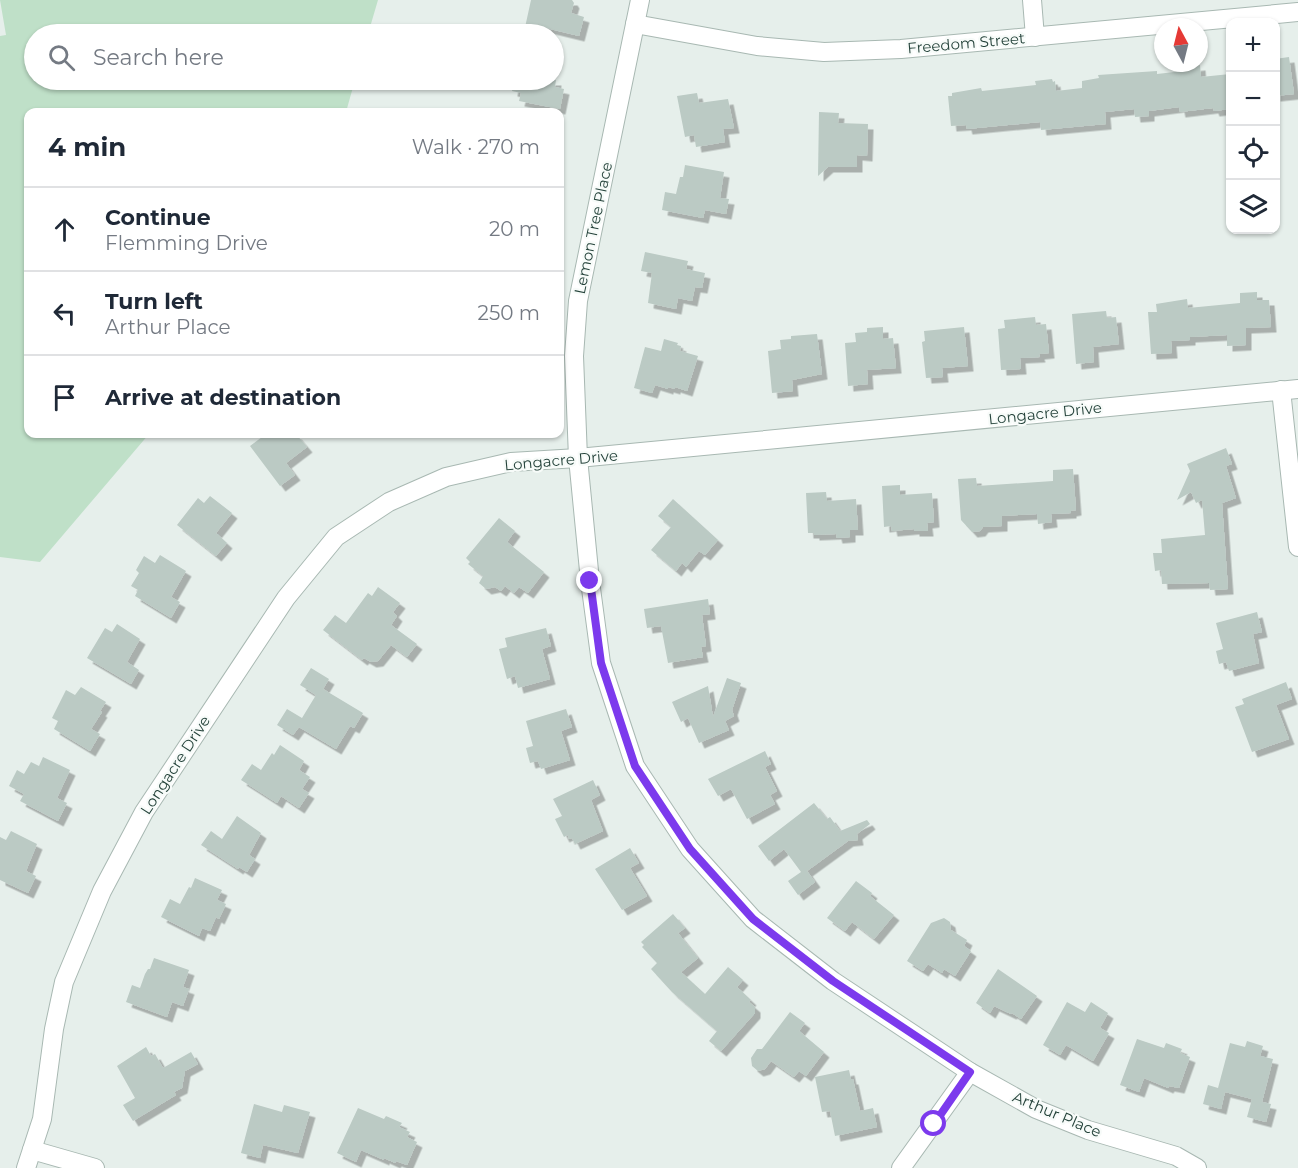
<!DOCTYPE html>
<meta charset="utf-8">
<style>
body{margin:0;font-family:Montserrat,sans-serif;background:#f6f6f7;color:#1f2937}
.controls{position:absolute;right:18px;top:18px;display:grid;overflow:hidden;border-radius:12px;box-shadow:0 2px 4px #0004}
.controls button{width:54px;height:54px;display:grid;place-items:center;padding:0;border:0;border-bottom:2px solid #e0e1e3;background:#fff;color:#1f2937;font:30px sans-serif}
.compass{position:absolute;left:1154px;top:18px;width:54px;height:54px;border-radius:50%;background:#fff;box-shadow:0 2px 4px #0004;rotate:353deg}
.stop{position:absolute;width:18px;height:18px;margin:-14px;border:4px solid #7c3aed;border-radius:50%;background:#fff}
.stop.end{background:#7c3aed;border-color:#fff;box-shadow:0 2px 6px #0008}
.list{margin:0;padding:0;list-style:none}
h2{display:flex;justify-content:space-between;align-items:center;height:78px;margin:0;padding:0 24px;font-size:26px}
h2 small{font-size:20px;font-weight:400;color:#747a83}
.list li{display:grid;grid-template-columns:39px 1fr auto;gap:18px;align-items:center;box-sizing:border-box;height:84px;padding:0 24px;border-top:2px solid #e0e1e3}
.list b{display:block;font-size:22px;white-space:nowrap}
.list p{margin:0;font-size:20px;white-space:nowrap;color:#747a83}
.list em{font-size:20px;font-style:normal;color:#747a83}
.icon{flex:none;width:33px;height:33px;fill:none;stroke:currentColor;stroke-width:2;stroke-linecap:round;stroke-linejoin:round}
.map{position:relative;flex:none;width:1298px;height:1168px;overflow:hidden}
.search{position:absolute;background:#fff;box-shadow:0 2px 4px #0004;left:24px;top:24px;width:540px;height:66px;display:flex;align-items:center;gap:15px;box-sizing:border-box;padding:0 21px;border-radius:33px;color:#747a83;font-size:22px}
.panel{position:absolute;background:#fff;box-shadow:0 2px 4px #0004;left:24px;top:108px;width:540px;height:330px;border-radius:12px}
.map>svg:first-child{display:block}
.green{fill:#bfe0c8}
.building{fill:#bbcac4;filter:url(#shadow)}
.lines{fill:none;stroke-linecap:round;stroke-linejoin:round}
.street-casing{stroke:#a8b8b2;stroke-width:20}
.street{stroke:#fff;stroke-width:18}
.route{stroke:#7c3aed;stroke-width:8}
.labels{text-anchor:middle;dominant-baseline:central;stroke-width:4.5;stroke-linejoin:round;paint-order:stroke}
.street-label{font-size:15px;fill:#24423a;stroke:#f7fbf9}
</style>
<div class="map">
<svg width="1298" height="1168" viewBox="0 0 1298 1168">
<defs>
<filter id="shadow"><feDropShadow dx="5.5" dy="5.5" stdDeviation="0" flood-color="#0004"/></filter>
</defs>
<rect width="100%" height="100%" fill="#e6efeb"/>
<polygon class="green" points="0,0 378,0 368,34 34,34 34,80 355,80 346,112 28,112 28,434 149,434 40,562 0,557 0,36 6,35"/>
<g class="building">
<polygon points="531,0 572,0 574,3 571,13 584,17 579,36 542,27 540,34 524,32"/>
<polygon points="1289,57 1294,94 1275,96 1275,59"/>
<polygon points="1200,65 1201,77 1230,74 1230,109 1214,111 1213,108 1180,112 1179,107 1149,111 1149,116 1135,117 1134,109 1105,112 1106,124 1041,130 1040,122 967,129 966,125 951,126 948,96 952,96 952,93 981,88 982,91 1036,85 1035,81 1052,79 1053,82 1055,81 1056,91 1082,88 1082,81 1099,78 1098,75 1157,71 1157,74 1183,71 1182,67"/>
<polygon points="514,80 556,80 555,87 564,89 560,109 519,101 521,93 512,91"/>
<polygon points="697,93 699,103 728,99 734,128 723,129 725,142 696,147 694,135 685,137 677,96"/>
<polygon points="819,112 839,113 838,123 868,124 867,156 857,155 857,167 828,167 818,176"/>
<polygon points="685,165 724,172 720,198 729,199 726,214 705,210 703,218 662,210 665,192 676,194 680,177 683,177"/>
<polygon points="645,252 688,261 686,269 705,273 702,288 695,287 692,301 678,298 676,309 648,303 652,273 641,271"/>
<polygon points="1257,292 1257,300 1269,300 1271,327 1246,328 1246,345 1227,346 1227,335 1190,337 1190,340 1171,341 1172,353 1151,354 1148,312 1157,312 1156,304 1187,299 1188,308 1240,303 1240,293"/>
<polygon points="1106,311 1107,318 1116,317 1119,344 1093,347 1094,362 1076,364 1072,314"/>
<polygon points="1035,317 1036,325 1046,324 1049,353 1039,354 1040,357 1020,358 1021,369 1001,370 998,329 1005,328 1004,320"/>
<polygon points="883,327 883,339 893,338 896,368 867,370 868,384 848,386 845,343 856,342 855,333 867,332 867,328"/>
<polygon points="964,327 968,366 942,368 943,377 926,378 922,342 925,341 924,331"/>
<polygon points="817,334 822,374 792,380 793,391 772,393 768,351 781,349 780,340 791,339 791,336"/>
<polygon points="664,339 678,343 677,345 681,346 680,351 698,356 687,391 675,387 675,389 668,387 668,389 655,385 652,393 634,388 645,347 661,351"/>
<polygon points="266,434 296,434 307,447 286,463 295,475 280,486 250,446"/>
<polygon points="1226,448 1232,464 1226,466 1236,498 1222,503 1228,589 1210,590 1209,583 1162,584 1161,570 1155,571 1153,553 1162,553 1161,539 1205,535 1202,500 1196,503 1191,492 1177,500 1190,471 1187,464"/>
<polygon points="1073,469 1076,510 1071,511 1071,513 1051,514 1052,522 1038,524 1037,514 1002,516 1002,526 983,527 980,531 972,532 961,520 958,479 976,478 977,486 1053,481 1053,470"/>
<polygon points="900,485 900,495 932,493 934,522 927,523 928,531 914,531 914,529 892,531 891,526 884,527 882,486"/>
<polygon points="826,492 827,501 856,499 858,530 850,530 850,537 837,538 836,534 814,535 814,533 808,533 806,493"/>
<polygon points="210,496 232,513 216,533 227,543 216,556 177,525 198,498 204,503"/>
<polygon points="673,499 718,540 705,555 699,551 686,567 682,563 676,571 651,550 671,527 658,516"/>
<polygon points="499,518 515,531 507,542 544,572 528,593 519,587 514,593 505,586 501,591 495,587 486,589 479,583 483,576 468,564 470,562 466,558"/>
<polygon points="160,555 186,571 171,597 180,602 171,618 135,596 138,590 131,586 139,573 136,570 144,556 155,563"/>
<polygon points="378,587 400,603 393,612 397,616 391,625 417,644 407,657 391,645 378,661 371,662 364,658 362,660 323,630 335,615 346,623 368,593 372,596"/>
<polygon points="708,599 710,614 702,615 706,646 701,647 703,657 668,663 661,626 647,628 644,609"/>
<polygon points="1257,612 1262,632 1253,634 1259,663 1229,671 1226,662 1219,664 1216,651 1223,649 1216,623"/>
<polygon points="117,624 140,639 127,662 139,670 131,684 87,658 105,628 112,632"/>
<polygon points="546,628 551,646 542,649 550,679 518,688 515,676 507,679 499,649 507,647 505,638"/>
<polygon points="311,668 329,679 323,689 363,713 354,728 350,726 336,749 299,727 293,735 277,725 287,709 302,718 316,695 300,685"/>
<polygon points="727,678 741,683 732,710 734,716 725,721 729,730 699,743 688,718 681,722 672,702 708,686 713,717"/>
<polygon points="1286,682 1292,699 1276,705 1289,739 1252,752 1235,707 1244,704 1242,699"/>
<polygon points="81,687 106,702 100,711 102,712 91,729 100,734 90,751 54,729 58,721 52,718 66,690 75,695"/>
<polygon points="566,709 572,727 561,731 570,760 541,769 538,761 530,763 526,748 533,746 526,721"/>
<polygon points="280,745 304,761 299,770 310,777 302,789 309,793 299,808 281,796 277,803 241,780 252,764 261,770 272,753 274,755"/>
<polygon points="765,751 771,764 765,767 777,791 770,795 775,804 747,819 731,789 718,796 708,779"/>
<polygon points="43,757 70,770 57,798 67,803 58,821 20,801 24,794 9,786 17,770 24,774 31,762 39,766"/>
<polygon points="593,780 600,795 591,800 603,831 575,844 572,838 569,839 568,835 564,837 555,819 562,816 553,799"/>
<polygon points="814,803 827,819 830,817 840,831 867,820 870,824 857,834 858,840 848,841 807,871 815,882 798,895 788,881 801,872 784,849 769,861 758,846"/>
<polygon points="237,816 261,833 249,855 255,859 247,872 239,867 238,869 201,845 211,831 222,839"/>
<polygon points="11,831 37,844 26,871 36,876 28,893 0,880 0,837 6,840"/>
<polygon points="630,848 639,863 630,868 647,896 622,910 595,869"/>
<polygon points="195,878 222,890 217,900 226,904 219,919 216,917 210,931 202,928 199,936 161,917 170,899 180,904 189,887 191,888"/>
<polygon points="856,881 872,893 870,896 894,915 874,939 852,922 845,931 827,918"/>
<polygon points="673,914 685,928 678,933 698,958 681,972 705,994 728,967 743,980 737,987 751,1000 749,1002 755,1007 755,1013 721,1051 709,1041 717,1031 672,992 651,969 657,963 642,947 644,945 641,942"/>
<polygon points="944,918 950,922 951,930 967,940 964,946 971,951 955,976 944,969 942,973 928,964 923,971 907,961 931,923"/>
<polygon points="154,958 189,970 183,987 189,989 183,1006 172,1002 167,1017 126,1002 132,985 140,988 145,974 148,969 150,969"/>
<polygon points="998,969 1037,996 1021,1019 1012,1013 1011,1014 994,1006 990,1013 976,1003"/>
<polygon points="1067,1002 1085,1012 1091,1002 1108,1013 1100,1028 1109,1033 1093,1061 1066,1045 1060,1055 1043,1045"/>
<polygon points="790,1012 805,1023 799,1031 824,1052 806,1076 799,1071 794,1077 771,1061 765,1069 758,1071 752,1066 751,1058 757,1049 762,1049"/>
<polygon points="1137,1039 1164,1048 1166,1043 1182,1049 1180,1053 1190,1057 1179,1088 1169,1086 1168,1088 1144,1078 1139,1092 1120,1085"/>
<polygon points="1247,1041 1263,1046 1260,1056 1273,1059 1262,1102 1271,1104 1266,1122 1247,1117 1252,1099 1225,1092 1221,1109 1203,1104 1208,1085 1218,1088 1230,1043 1245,1047"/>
<polygon points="146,1047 151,1056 155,1054 163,1068 191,1052 198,1064 185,1071 182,1088 174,1092 176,1095 133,1121 123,1105 135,1098 117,1066"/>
<polygon points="849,1070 851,1079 853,1079 860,1111 873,1108 877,1127 835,1136 830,1111 822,1112 815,1077"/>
<polygon points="254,1104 282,1112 284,1105 310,1112 298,1153 263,1145 260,1158 241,1153"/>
<polygon points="358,1108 384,1119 386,1116 402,1123 399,1127 410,1132 407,1137 417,1142 407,1165 396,1161 395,1163 384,1158 384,1160 361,1150 356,1162 337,1153"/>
</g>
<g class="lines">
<defs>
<g id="street">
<polyline points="640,0 578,301 574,356 578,458 590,581 601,663 635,766 690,849 753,919 833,981 970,1072 1036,1109 1088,1130 1176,1156 1197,1168"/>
<polyline points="1032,0 1035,37"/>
<polyline points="635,24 757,46 824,52 901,49 1298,12"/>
<polyline points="1281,390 1298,547"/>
<polyline points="32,1150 95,1168"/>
<polyline points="26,1168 42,1119 54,1029 64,982 102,891 144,812 286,598 336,537 389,502 446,477 511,462 578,458 1298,389"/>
<polyline points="901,1168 970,1072"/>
</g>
</defs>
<use href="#street" class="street-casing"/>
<use href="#street" class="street"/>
</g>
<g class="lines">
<polyline class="route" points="590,581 601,663 635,766 690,849 753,919 833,981 970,1072 934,1124"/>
</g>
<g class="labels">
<g class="street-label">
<text transform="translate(966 43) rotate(-5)">Freedom Street</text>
<text transform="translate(593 228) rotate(-78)">Lemon Tree Place</text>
<text transform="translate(1045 413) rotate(-6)">Longacre Drive</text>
<text transform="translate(561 460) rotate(-5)">Longacre Drive</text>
<text transform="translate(175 765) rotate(-57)">Longacre Drive</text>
<text transform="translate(1057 1114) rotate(23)">Arthur Place</text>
</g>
</g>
</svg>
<div class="controls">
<button>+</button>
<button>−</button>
<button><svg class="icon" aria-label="locate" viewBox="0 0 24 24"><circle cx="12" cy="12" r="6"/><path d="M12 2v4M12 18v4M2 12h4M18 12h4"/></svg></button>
<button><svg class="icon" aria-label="layers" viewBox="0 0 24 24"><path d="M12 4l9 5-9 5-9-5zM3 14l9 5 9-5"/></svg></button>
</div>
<svg class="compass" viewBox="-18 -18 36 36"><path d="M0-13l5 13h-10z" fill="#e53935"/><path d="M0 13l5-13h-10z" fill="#747a83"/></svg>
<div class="stop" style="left:934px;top:1124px"></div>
<div class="stop end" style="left:590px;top:581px"></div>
<div class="search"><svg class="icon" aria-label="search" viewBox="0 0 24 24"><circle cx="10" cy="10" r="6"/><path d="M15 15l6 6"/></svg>Search here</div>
<section class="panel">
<h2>4 min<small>Walk · 270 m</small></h2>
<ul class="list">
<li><svg class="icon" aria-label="ahead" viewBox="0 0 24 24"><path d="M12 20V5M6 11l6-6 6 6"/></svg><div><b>Continue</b><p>Flemming Drive</p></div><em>20 m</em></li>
<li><svg class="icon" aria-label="left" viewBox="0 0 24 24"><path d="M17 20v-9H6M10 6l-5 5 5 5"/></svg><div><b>Turn left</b><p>Arthur Place</p></div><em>250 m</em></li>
<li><svg class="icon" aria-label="arrive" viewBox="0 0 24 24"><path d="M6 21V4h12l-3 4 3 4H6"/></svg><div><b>Arrive at destination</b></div></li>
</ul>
</section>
</div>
